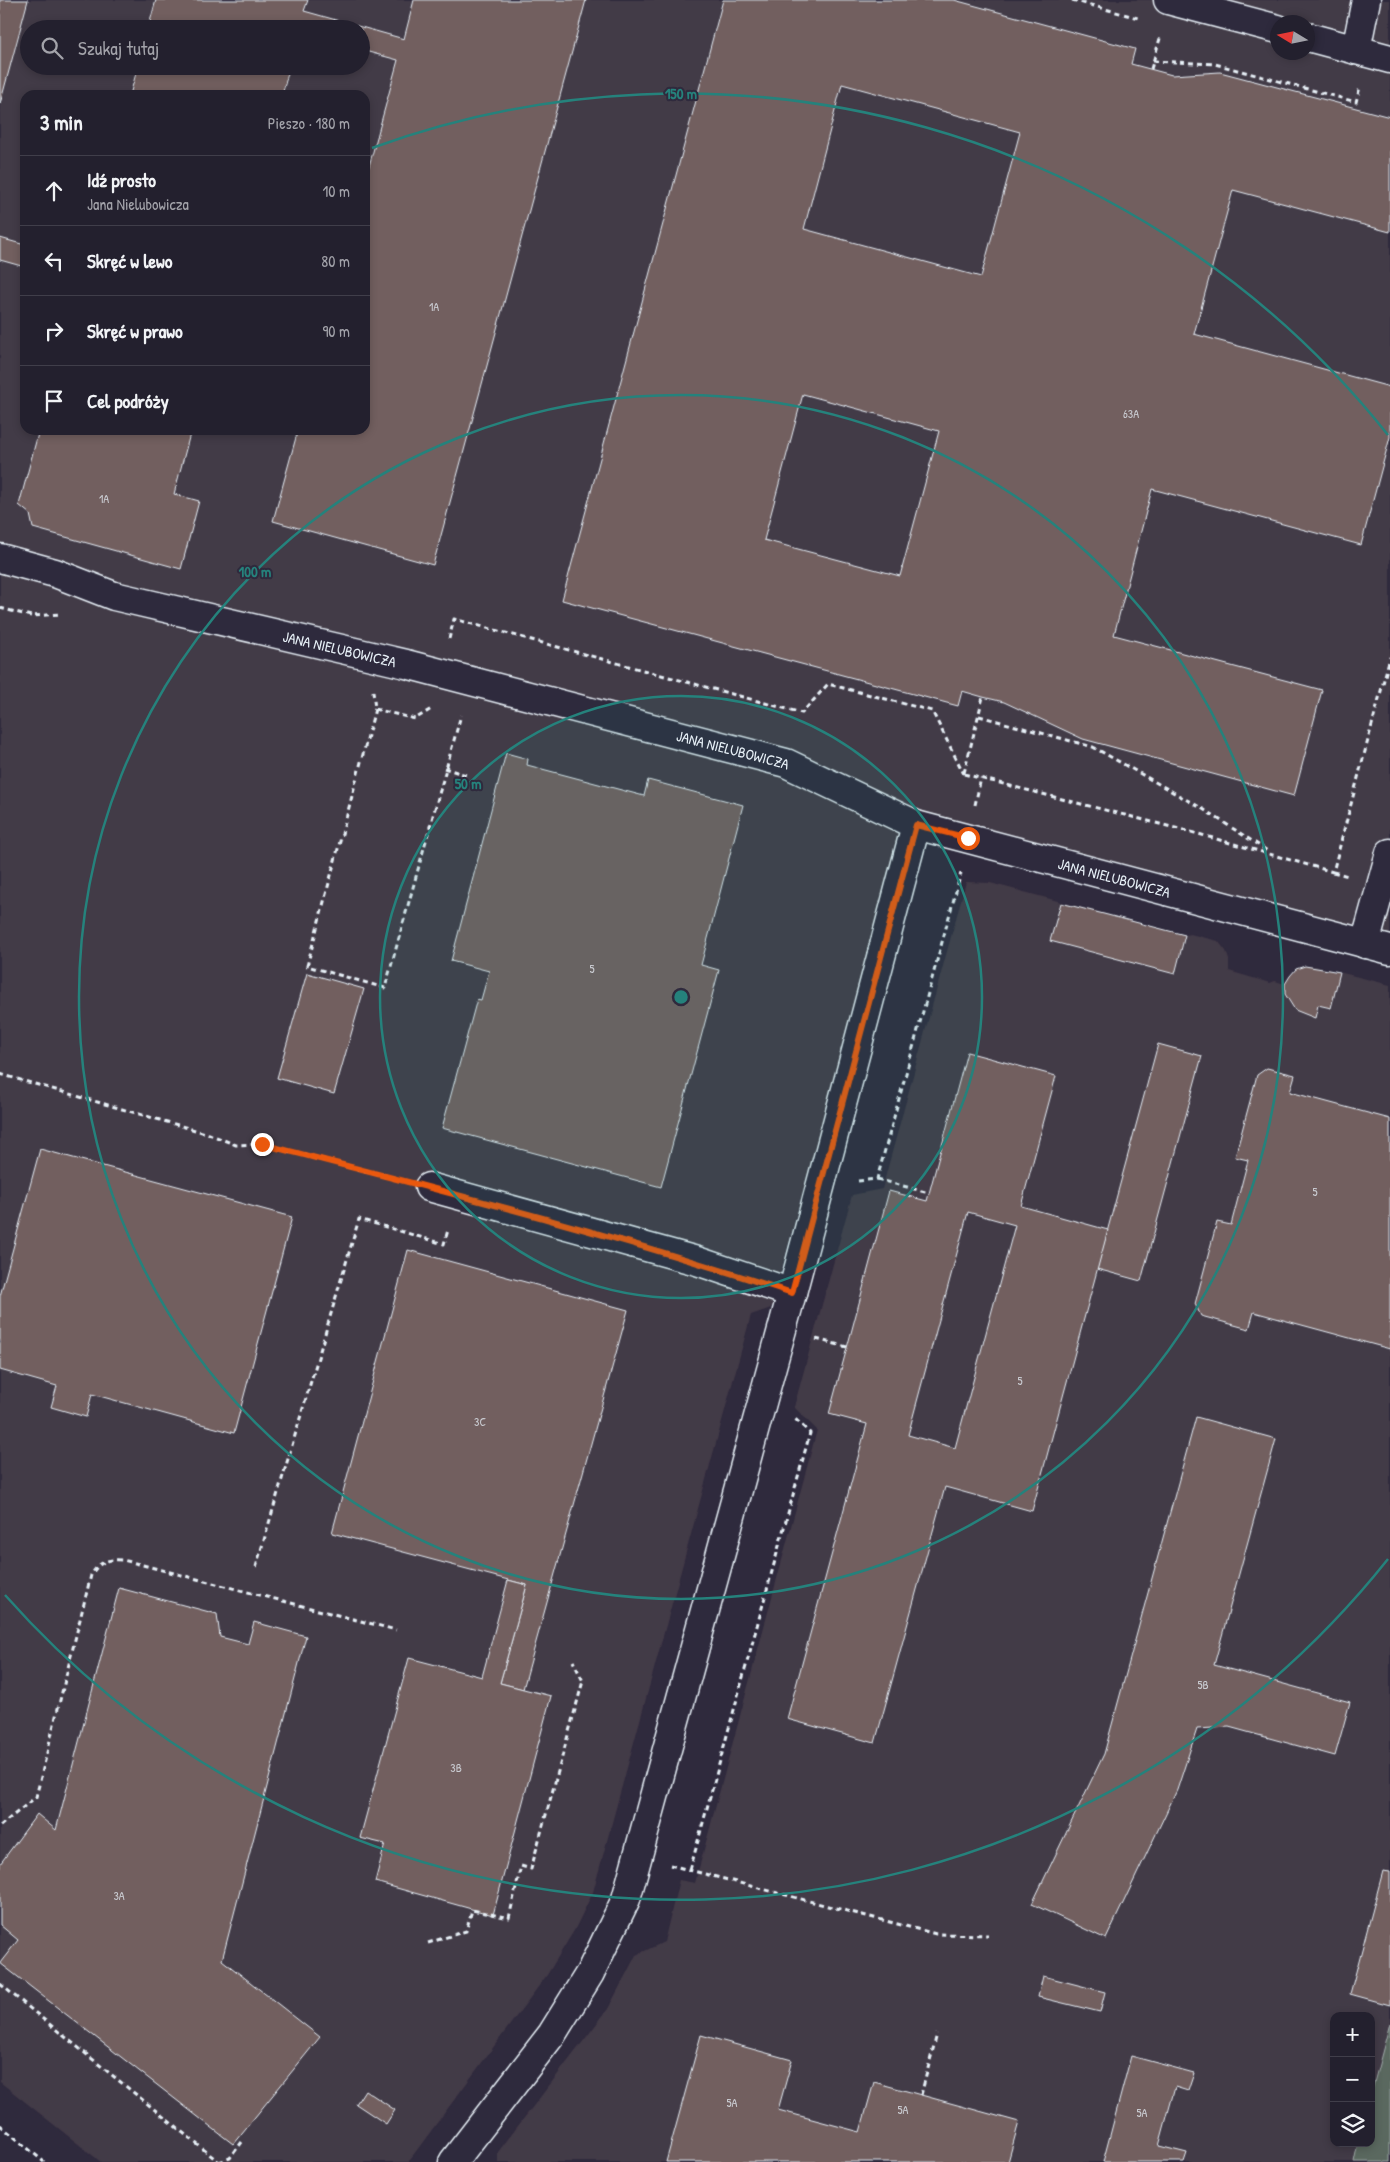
<!DOCTYPE html>
<html lang="pl">
<meta charset="utf-8">
<style>
body{margin:0;font-family:"Patrick Hand",sans-serif;background:#2f2d3a;color:#f1f3f6}
.controls{position:absolute;right:15px;bottom:15px;display:grid;overflow:hidden;border-radius:10px;box-shadow:0 2px 8px #0003}
.controls button{width:45px;height:45px;display:grid;place-items:center;padding:0;border:0;border-bottom:1px solid #403e4a;background:#23202e;color:#f1f3f6;font:25px sans-serif}
.compass{position:absolute;left:1270px;top:15px;width:45px;height:45px;border-radius:50%;background:#23202e;box-shadow:0 2px 8px #0003;rotate:280deg}
.stop{position:absolute;width:15px;height:15px;margin:-11px;border:4px solid #ea580c;border-radius:50%;background:#fff}
.stop.end{background:#ea580c;border-color:#fff;box-shadow:0 1px 5px #0008}
.list{margin:0;padding:0;list-style:none}
h2{display:flex;justify-content:space-between;align-items:center;height:65px;margin:0;padding:0 20px;font-size:21px}
h2 small{font-size:16px;font-weight:400;color:#a3a3aa}
.list li{display:grid;grid-template-columns:32px 1fr auto;gap:15px;align-items:center;box-sizing:border-box;height:70px;padding:0 20px;border-top:1px solid #403e4a}
.list b{display:block;font-size:19px;white-space:nowrap}
.list p{margin:0;font-size:16px;white-space:nowrap;color:#a3a3aa}
.list em{font-size:16px;font-style:normal;color:#a3a3aa}
.icon{flex:none;width:28px;height:28px;fill:none;stroke:currentColor;stroke-width:2;stroke-linecap:round;stroke-linejoin:round}
.map{position:relative;flex:none;width:1390px;height:2162px;overflow:hidden}
.search{position:absolute;background:#23202e;box-shadow:0 2px 8px #0003;left:20px;top:20px;width:350px;height:55px;display:flex;align-items:center;gap:12px;box-sizing:border-box;padding:0 18px;border-radius:28px;color:#a3a3aa;font-size:19px}
.panel{position:absolute;background:#23202e;box-shadow:0 2px 8px #0003;left:20px;top:90px;width:350px;height:345px;border-radius:15px}
.map>svg:first-child{display:block}
.built{fill:#433a47;fill-rule:evenodd}
.green{fill:#5a685e;stroke:#a1acab}
.building{fill:#725e5f;stroke:#e8f1f8;fill-rule:evenodd}
.lines{fill:none;stroke-linecap:round;stroke-linejoin:round}
.minor-casing{stroke:#e8f1f8;stroke-width:31}
.path{stroke:#e8f1f8;stroke-width:3;stroke-dasharray:5 4;stroke-linecap:butt}
.minor{stroke:#2f2a3d;stroke-width:28}
.route{stroke:#ea580c;stroke-width:6}
.ring{fill:none;stroke:#25827c;stroke-width:2.5}
.labels{text-anchor:middle;dominant-baseline:central;stroke-width:4;stroke-linejoin:round;paint-order:stroke}
.number-label{font-size:12px;fill:#caccd2}
.street-label{font-size:15px;fill:#e8f1f8;stroke:#2f2a3d}
.centre{fill:#25827c;stroke:#2f2a3d;stroke-width:2.5}
.ring-label{font-size:15px;text-anchor:middle;font-weight:bold;fill:#25827c;stroke:#2f2a3d;stroke-width:4;stroke-linejoin:round;paint-order:stroke}
</style>
<div class="map">
<svg width="1390" height="2162" viewBox="0 0 1390 2162">
<rect width="100%" height="100%" fill="#2f2a3d"/>
<filter id="ink" filterUnits="userSpaceOnUse"><feTurbulence type="fractalNoise" baseFrequency=".02" numOctaves="2"/><feDisplacementMap in="SourceGraphic" scale="10" xChannelSelector="R" yChannelSelector="G"/><feConvolveMatrix kernelMatrix="1 2 1 2 8 2 1 2 1" color-interpolation-filters="sRGB"/></filter>
<g filter="url(#ink)">
<g class="built">
<path d="M 0,0 L 1390,0 L 1390,958 L 902,827 L 771,1308 L 751,1315 L 593,1892 L 575,1929 L 547,1975 L 408,2162 L 101,2162 L 0,2082 ZM 1278,22 L 1308,22 L 1308,52 L 1278,52 ZM 29,29 L 361,29 L 361,66 L 29,66 ZM 25,95 L 365,95 L 365,430 L 25,430 Z"/>
<path d="M 966,882 L 990,883 L 1185,935 L 1190,934 L 1218,941 L 1226,951 L 1229,960 L 1229,971 L 1270,983 L 1275,981 L 1285,984 L 1296,969 L 1305,966 L 1315,966 L 1390,985 L 1390,2162 L 498,2162 L 498,2152 L 608,2009 L 636,1955 L 664,1942 L 679,1880 L 695,1883 L 817,1430 L 794,1407 L 852,1195 L 882,1189 ZM 1334,2016 L 1371,2016 L 1371,2143 L 1334,2143 Z"/>
</g>
<polygon class="green" points="1390,2023 1390,2162 1354,2162 1358,2143 1371,2143 1371,2094"/>
<g class="building">
<polygon points="0,0 28,0 0,104"/>
<polygon points="156,0 308,0 304,11 404,39 414,0 586,0 433,565 273,521 298,430 365,430 365,181 398,60 361,50 361,29 148,29"/>
<path d="M 723,0 L 954,0 L 1135,49 L 1131,64 L 1172,75 L 1220,72 L 1390,117 L 1390,232 L 1233,190 L 1194,334 L 1390,387 L 1390,437 L 1361,545 L 1152,489 L 1114,635 L 1322,690 L 1294,796 L 1083,739 L 1004,702 L 983,697 L 962,691 L 958,706 L 562,600 ZM 842,84 L 1020,132 L 981,277 L 804,229 ZM 803,394 L 939,431 L 900,576 L 764,540 Z"/>
<polygon points="138,66 290,66 282,95 130,95"/>
<polygon points="0,238 25,245 25,267 0,260"/>
<polygon points="39,430 191,430 174,494 199,501 181,569 33,528 30,514 19,505"/>
<polygon points="506,753 528,759 527,765 644,796 648,780 743,805 701,965 719,970 661,1187 442,1128 477,999 481,1000 489,971 451,961"/>
<polygon points="1061,903 1185,935 1175,974 1050,941"/>
<polygon points="1305,966 1340,972 1331,1008 1318,1005 1315,1018 1295,1010 1285,994 1285,984 1290,976 1296,969"/>
<polygon points="307,973 364,989 334,1094 277,1078"/>
<polygon points="1158,1044 1202,1056 1141,1281 1097,1269"/>
<path d="M 967,1052 L 1056,1076 L 1021,1206 L 1108,1230 L 1032,1511 L 945,1487 L 875,1743 L 787,1719 L 867,1424 L 829,1414 L 851,1333 L 889,1191 L 927,1201 ZM 968,1212 L 1015,1225 L 955,1448 L 908,1435 Z"/>
<polygon points="1267,1068 1295,1075 1290,1092 1390,1119 1390,1349 1254,1312 1249,1329 1201,1316 1195,1304 1217,1222 1231,1225 1248,1160 1235,1157 1257,1075"/>
<polygon points="40,1149 292,1217 234,1433 92,1394 86,1417 51,1407 57,1386 0,1370 0,1296"/>
<polygon points="408,1250 628,1310 523,1689 500,1683 527,1585 332,1533"/>
<polygon points="1196,1417 1276,1439 1214,1665 1350,1702 1335,1756 1229,1727 1197,1729 1177,1790 1106,1939 1032,1904 1104,1754"/>
<polygon points="508,1580 527,1585 500,1683 551,1696 493,1915 375,1882 385,1844 360,1838 409,1658 482,1677"/>
<polygon points="119,1588 217,1614 220,1637 248,1644 254,1622 306,1636 222,1960 320,2037 233,2144 0,1963 18,1940 0,1925 0,1864 37,1814 56,1830"/>
<polygon points="1383,1871 1390,1872 1390,2005 1350,1994"/>
<polygon points="1043,1976 1105,1992 1100,2012 1038,1997"/>
<polygon points="701,2035 792,2060 778,2110 860,2132 874,2082 1019,2122 1008,2162 666,2162"/>
<polygon points="1131,2056 1194,2073 1188,2091 1175,2087 1159,2146 1187,2153 1184,2162 1103,2162"/>
<polygon points="365,2090 395,2110 386,2124 356,2104"/>
</g>
<g class="lines">
<defs>
<g id="minor">
<polyline points="1168,0 1278,29"/>
<polyline points="1308,37 1390,59"/>
<polyline points="1356,50 1366,0"/>
<path id="s1" d="M 0,558 L 55,573 L 114,596 L 406,664 L 786,763 L 916,825 L 1390,950"/>
<polyline points="1365,944 1390,853"/>
<polyline points="429,1187 697,1261 792,1293"/>
<polyline points="453,2162 552,2034 590,1973 626,1899 792,1293 916,825"/>
</g>
</defs>
<use href="#minor" class="minor-casing"/>
<g class="path">
<polyline points="1072,0 1138,18"/>
<polyline points="1153,61 1215,64 1356,102 1360,87"/>
<polyline points="1151,69 1161,35"/>
<polyline points="0,608 31,616 61,614"/>
<polyline points="449,639 454,619 802,713 828,684 932,711 964,774"/>
<polyline points="373,691 375,709 415,719 433,708"/>
<polyline points="375,709 307,966 385,988 461,715"/>
<polyline points="979,716 1093,747 1203,809 1269,852"/>
<polyline points="444,768 469,776"/>
<polyline points="964,773 983,697"/>
<polyline points="964,774 1195,833 1333,872 1390,657"/>
<polyline points="975,805 981,778"/>
<polyline points="1333,872 1348,876"/>
<polyline points="0,1074 209,1134 236,1145 262,1144 397,1179"/>
<polyline points="877,1179 929,1193"/>
<polyline points="858,1181 877,1179 961,873"/>
<polyline points="816,1339 847,1347"/>
<polyline points="256,1567 359,1219 444,1244 448,1230"/>
<path d="M 0,1826 L 36,1797 L 91,1575 C 99,1562 107,1559 123,1560 L 396,1630"/>
<polyline points="670,1865 936,1934 988,1935"/>
<polyline points="690,1870 810,1433 794,1418"/>
<polyline points="428,1943 466,1931 472,1910 509,1918 521,1866 531,1869 583,1681 573,1661"/>
<polyline points="0,1984 219,2162"/>
<polyline points="921,2095 937,2034"/>
<polyline points="0,2125 44,2162"/>
<polyline points="219,2162 230,2158 242,2142"/>
</g>
<use href="#minor" class="minor"/>
</g>
</g>
<g class="lines" filter="url(#ink)">
<path class="route" d="M 262,1144 C 439,1190 618,1235 792,1293 L 916,825 L 968,838"/>
</g>
<circle cx="681" cy="997" r="301" fill="#25827c" fill-opacity=".12"/>
<g class="ring">
<circle cx="681" cy="997" r="301"/>
<circle cx="681" cy="997" r="602"/>
<path d="M1388 1559A903 903 0 0 1 5 1595M372 148A903 903 0 0 1 1388 435"/>
</g>
<g class="labels">
<g class="number-label">
<text x="434" y="306">1A</text>
<text x="1131" y="413">63A</text>
<text x="104" y="498">1A</text>
<text x="592" y="968">5</text>
<text x="1315" y="1191">5</text>
<text x="1020" y="1380">5</text>
<text x="480" y="1421">3C</text>
<text x="1203" y="1684">5B</text>
<text x="456" y="1767">3B</text>
<text x="119" y="1895">3A</text>
<text x="732" y="2102">5A</text>
<text x="903" y="2109">5A</text>
<text x="1142" y="2112">5A</text>
</g>
<g class="street-label">
<text stroke="none"><textPath href="#s1" startOffset="352">JANA NIELUBOWICZA</textPath></text>
<text stroke="none"><textPath href="#s1" startOffset="758">JANA NIELUBOWICZA</textPath></text>
<text stroke="none"><textPath href="#s1" startOffset="1162">JANA NIELUBOWICZA</textPath></text>
</g>
</g>
<circle cx="681" cy="997" r="8" class="centre"/>
<g class="ring-label">
<text x="681" y="99">150 m</text>
<text x="255" y="577">100 m</text>
<text x="468" y="789">50 m</text>
</g>
</svg>
<div class="controls">
<button>+</button>
<button>−</button>
<button><svg class="icon" aria-label="layers" viewBox="0 0 24 24"><path d="M12 4l9 5-9 5-9-5zM3 14l9 5 9-5"/></svg></button>
</div>
<svg class="compass" viewBox="-18 -18 36 36"><path d="M0-13l5 13h-10z" fill="#e53935"/><path d="M0 13l5-13h-10z" fill="#a3a3aa"/></svg>
<div class="stop" style="left:968px;top:838px"></div>
<div class="stop end" style="left:262px;top:1144px"></div>
<div class="search"><svg class="icon" aria-label="search" viewBox="0 0 24 24"><circle cx="10" cy="10" r="6"/><path d="M15 15l6 6"/></svg>Szukaj tutaj</div>
<section class="panel">
<h2>3 min<small>Pieszo · 180 m</small></h2>
<ul class="list">
<li><svg class="icon" aria-label="ahead" viewBox="0 0 24 24"><path d="M12 20V5M6 11l6-6 6 6"/></svg><div><b>Idź prosto</b><p>Jana Nielubowicza</p></div><em>10 m</em></li>
<li><svg class="icon" aria-label="left" viewBox="0 0 24 24"><path d="M17 20v-9H6M10 6l-5 5 5 5"/></svg><div><b>Skręć w lewo</b></div><em>80 m</em></li>
<li><svg class="icon" aria-label="right" viewBox="0 0 24 24"><path d="M7 20v-9h11M14 6l5 5-5 5"/></svg><div><b>Skręć w prawo</b></div><em>90 m</em></li>
<li><svg class="icon" aria-label="arrive" viewBox="0 0 24 24"><path d="M6 21V4h12l-3 4 3 4H6"/></svg><div><b>Cel podróży</b></div></li>
</ul>
</section>
</div>
